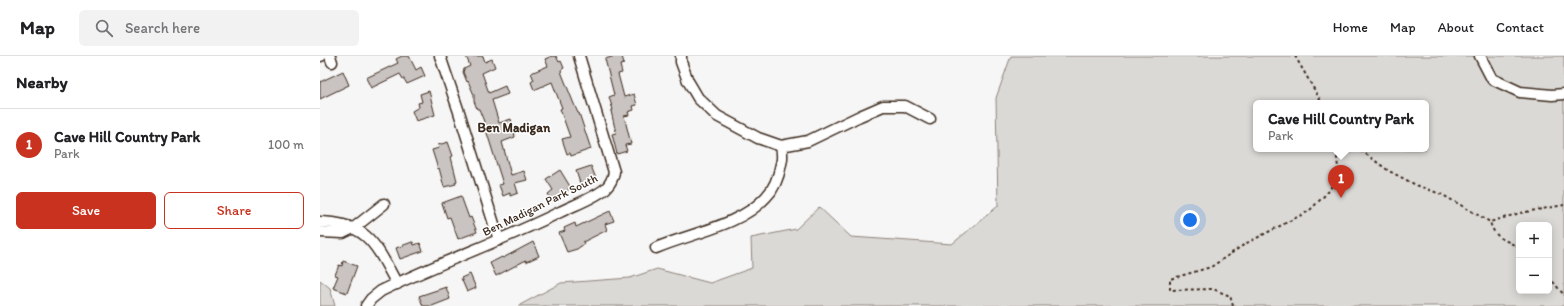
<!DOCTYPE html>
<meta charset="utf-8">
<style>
body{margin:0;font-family:Itim,sans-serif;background:#f2f2f2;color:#202124}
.controls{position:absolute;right:12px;bottom:12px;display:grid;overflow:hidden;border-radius:6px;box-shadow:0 2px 10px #0003}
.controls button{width:36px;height:36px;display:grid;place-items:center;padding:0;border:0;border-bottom:1px solid #e0e0e0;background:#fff;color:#202124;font:20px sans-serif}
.you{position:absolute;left:870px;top:164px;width:14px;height:14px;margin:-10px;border:3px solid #fff;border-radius:50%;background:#1a73e8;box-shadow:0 0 0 6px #1a73e833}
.badge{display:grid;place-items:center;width:26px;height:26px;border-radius:50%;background:#c8321e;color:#fff;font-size:13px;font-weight:700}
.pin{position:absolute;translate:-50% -33px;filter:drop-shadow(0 1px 2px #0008)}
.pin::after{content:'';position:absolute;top:21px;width:14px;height:12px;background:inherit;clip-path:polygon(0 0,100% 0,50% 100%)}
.popup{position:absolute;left:933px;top:44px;width:176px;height:52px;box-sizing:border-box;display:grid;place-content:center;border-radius:6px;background:#fff;filter:drop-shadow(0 1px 3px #0005);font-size:13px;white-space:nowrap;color:#757577}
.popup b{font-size:15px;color:#202124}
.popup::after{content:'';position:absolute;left:50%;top:100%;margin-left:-8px;border:8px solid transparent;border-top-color:#fff}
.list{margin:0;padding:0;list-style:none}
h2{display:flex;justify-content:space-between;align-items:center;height:52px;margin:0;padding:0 16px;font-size:17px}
h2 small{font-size:13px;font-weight:400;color:#757577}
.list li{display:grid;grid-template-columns:26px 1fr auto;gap:12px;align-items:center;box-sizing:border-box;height:72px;padding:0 16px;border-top:1px solid #e0e0e0}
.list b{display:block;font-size:15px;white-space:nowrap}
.list p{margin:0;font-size:13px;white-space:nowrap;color:#757577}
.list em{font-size:13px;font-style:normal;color:#757577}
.actions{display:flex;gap:8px;padding:12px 16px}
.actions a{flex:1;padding:9px 0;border:1px solid #c8321e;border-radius:6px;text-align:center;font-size:14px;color:#c8321e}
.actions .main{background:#c8321e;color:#fff}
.icon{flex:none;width:22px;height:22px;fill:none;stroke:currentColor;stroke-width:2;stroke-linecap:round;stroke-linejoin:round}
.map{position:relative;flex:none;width:1244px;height:250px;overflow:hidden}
header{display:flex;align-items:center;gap:24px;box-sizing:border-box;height:56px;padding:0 20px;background:#fff;border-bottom:1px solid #e0e0e0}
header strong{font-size:19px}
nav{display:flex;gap:22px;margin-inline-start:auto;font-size:14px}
.search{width:280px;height:36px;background:#f2f2f2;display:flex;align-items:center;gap:10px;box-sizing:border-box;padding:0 14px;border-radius:6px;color:#757577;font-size:15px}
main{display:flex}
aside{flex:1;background:#fff}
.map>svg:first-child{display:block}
.green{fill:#dbd9d6;stroke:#8b827a;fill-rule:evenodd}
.building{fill:#c9c3c1;stroke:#3b2a1e}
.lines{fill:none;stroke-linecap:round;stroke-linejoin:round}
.minor-casing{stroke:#3b2a1e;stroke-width:13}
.path{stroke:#3b2a1e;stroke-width:2;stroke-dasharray:3 3;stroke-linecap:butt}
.minor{stroke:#fff;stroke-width:10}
.labels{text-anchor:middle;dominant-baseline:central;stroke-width:3;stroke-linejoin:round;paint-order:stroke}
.street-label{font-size:12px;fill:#3b2a1e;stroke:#fff}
.neighbourhood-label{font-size:13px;font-weight:bold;fill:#3b2a1e;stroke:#fff}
</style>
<header>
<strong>Map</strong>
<div class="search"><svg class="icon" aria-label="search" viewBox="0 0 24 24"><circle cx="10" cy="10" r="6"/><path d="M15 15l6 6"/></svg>Search here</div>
<nav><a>Home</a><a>Map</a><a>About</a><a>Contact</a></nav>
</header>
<main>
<aside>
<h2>Nearby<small></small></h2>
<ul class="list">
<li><span class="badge">1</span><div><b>Cave Hill Country Park</b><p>Park</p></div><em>100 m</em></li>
</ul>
<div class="actions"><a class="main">Save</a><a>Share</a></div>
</aside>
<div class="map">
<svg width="1244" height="250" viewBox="0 0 1244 250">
<rect width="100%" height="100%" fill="#f7f6f6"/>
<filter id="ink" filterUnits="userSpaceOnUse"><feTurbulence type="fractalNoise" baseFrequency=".025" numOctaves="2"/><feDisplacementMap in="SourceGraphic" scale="8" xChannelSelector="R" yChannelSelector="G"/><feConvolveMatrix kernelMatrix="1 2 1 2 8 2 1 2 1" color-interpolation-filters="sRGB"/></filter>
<g filter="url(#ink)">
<g class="green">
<path d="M 691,0 L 1244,0 L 1244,250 L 198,250 L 241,227 L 310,222 L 337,213 L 390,227 L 432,212 L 431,182 L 476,173 L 499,151 L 531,181 L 632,188 L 678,150 L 676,42 ZM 936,47 L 1106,47 L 1106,93 L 936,93 ZM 1199,169 L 1229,169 L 1229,235 L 1199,235 Z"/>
<polygon points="0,224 10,232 15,250 0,250"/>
</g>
<g class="building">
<polygon points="82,0 89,0 96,14 101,11 105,20 87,28 84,23 83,23 80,18 51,32 46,22 78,7 76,3"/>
<polygon points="146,0 163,0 165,6 172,3 175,11 162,17 169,37 185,30 188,38 172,44 179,67 191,63 195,81 182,86 191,119 204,115 207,124 195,127 198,137 190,140 190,137 183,140 179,129 183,128 166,74 167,73 159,53 157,53 154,45 154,39 148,25 147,26 143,16 144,13 150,10"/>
<polygon points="232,0 236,0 239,6 241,5 244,12 241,14 242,18 254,48 258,57 259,57 271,93 251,100 250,97 247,98 242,83 250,81 240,53 242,52 232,26 214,34 211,26 214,24 211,17 228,10 225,3"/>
<polygon points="295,0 302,0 304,8 300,9 302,17 298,18 304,41 314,38 317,49 313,50 314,54 308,56 309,59 304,60 311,88 305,89 307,95 297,98 292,78 296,77 291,55 293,54 289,41 294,39 285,3"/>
<polygon points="23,15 29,29 0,43 0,26"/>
<polygon points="109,35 115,59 96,65 92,55 99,51 98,47 102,46 100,38"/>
<polygon points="128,86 133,100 131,101 137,125 135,126 136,128 124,131 119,112 118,113 112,94 119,92 118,89"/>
<polygon points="271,110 277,125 261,130 256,115"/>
<polygon points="240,114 251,132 232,145 228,138 233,134 226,123"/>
<polygon points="141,140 149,162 151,161 157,176 138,183 130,161 127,162 122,147"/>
<polygon points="290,155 294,165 285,168 287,174 263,186 264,188 257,193 247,196 239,177 245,175 244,172 255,167 256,171"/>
<polygon points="92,186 93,186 94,189 100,187 103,195 80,203 76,192"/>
<polygon points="213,186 219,200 206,206 206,204 176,220 170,207 182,201 183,202"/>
<polygon points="23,205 37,210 27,237 13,232 18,220 15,219 19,209 22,210"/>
<polygon points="150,218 156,232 147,236 141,222"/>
<polygon points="126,231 130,243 112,250 103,250 99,240"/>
</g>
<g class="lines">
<defs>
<g id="minor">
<polyline points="0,0 1,0"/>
<polyline points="10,0 12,6"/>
<polyline points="120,0 139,56 179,184"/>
<polyline points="361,0 361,6 368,25 378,42 397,60 438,82 461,90 488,85 540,60 563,50 585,50 610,63"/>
<polyline points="1160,0 1172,23 1200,36 1232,39 1244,38"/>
<path d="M 0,166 C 49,167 56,190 77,228"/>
<polyline points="0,176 23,177 35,171 64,148"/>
<path d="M 336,192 C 371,177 420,170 446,141 C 454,133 459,119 461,108 C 463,102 462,95 461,90"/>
<path d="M 46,250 L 51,243 L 61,235 C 120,206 182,185 240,156 C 254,149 275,142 286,132 C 291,127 293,122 294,116 L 259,0"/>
</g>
</defs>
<use href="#minor" class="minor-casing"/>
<g class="path">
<polyline points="975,0 1002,47"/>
<polyline points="1035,93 1043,96 1069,115 1096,129 1123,139 1170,166"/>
<path d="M 1199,192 C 1186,183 1175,184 1170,166 L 1200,157 L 1244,149"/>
<polyline points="1229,221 1244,239"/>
<polyline points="913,250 910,240 893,233 850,234 850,223 891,211 925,188 989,155 1010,134 1018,112 1016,93"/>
</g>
<use href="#minor" class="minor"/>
</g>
</g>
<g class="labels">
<g class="street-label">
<text transform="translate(220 149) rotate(-26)">Ben Madigan Park South</text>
</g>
<g class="neighbourhood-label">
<text x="194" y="71">Ben Madigan</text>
</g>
</g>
</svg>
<div class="controls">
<button>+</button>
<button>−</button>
</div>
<div class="you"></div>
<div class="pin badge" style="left:1021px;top:142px">1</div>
<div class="popup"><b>Cave Hill Country Park</b>Park</div>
</div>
</main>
